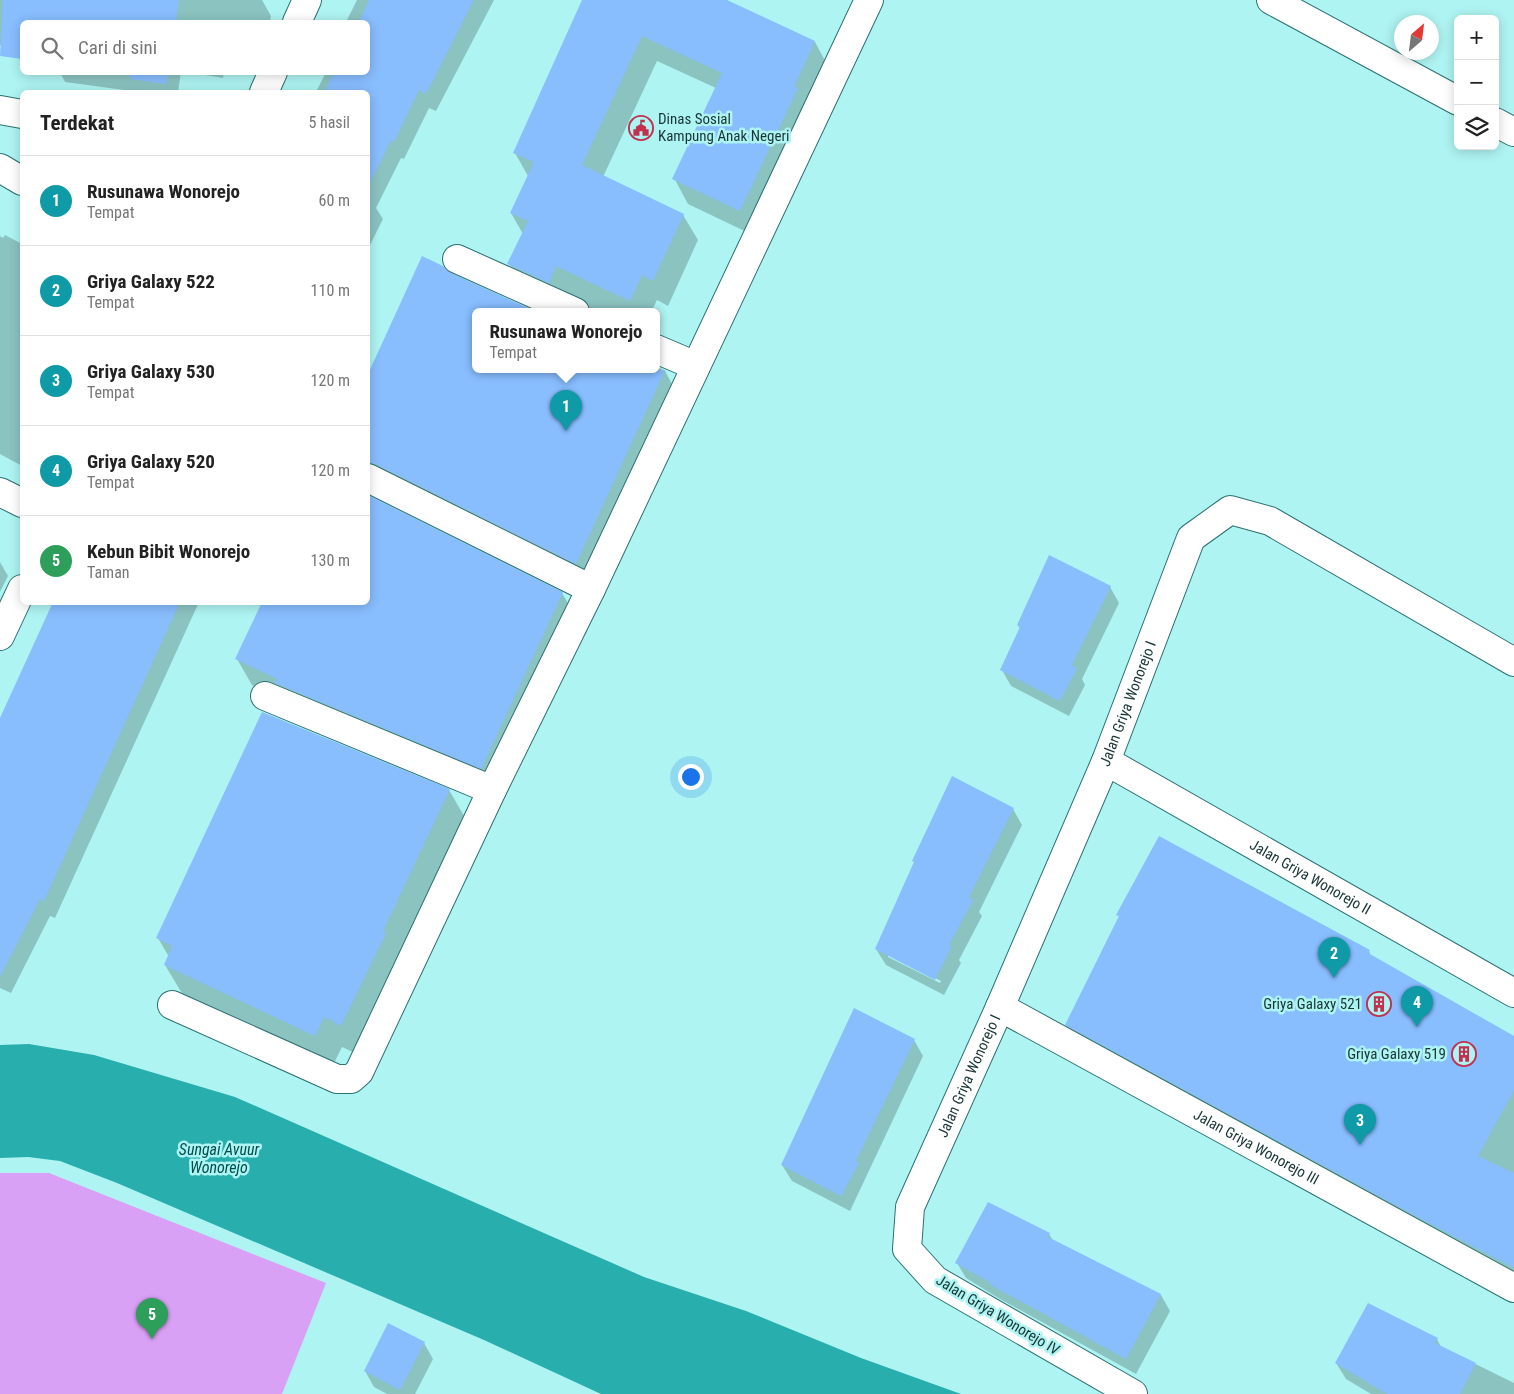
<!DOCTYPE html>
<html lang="id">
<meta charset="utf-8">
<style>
body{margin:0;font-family:"Roboto Condensed",sans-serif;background:#f6f6f6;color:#222}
.controls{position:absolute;right:15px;top:15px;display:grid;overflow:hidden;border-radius:8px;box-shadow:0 2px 12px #0003}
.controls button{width:45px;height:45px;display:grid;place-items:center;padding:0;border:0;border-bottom:1px solid #e0e0e0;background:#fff;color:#222;font:25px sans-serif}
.compass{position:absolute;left:1394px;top:15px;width:45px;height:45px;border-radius:50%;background:#fff;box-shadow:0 2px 12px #0003;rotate:28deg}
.you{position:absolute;left:690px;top:776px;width:18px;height:18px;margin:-12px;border:4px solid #fff;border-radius:50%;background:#1a73e8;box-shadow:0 0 0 8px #1a73e833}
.badge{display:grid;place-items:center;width:32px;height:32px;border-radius:50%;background:#c1314f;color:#fff;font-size:16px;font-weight:700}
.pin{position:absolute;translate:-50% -41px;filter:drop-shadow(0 1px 2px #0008)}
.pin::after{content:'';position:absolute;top:26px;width:18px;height:15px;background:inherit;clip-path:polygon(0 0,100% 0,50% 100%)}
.popup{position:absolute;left:472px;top:308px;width:188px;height:65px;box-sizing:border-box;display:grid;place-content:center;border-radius:8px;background:#fff;filter:drop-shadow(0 1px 4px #0005);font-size:16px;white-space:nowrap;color:#767676}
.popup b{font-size:19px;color:#222}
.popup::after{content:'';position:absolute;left:50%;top:100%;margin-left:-10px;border:10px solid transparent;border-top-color:#fff}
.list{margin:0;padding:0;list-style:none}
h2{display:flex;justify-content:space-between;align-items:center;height:65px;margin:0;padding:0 20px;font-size:21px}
h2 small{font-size:16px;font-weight:400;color:#767676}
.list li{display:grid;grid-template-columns:32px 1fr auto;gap:15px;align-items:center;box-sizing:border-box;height:90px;padding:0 20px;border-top:1px solid #e0e0e0}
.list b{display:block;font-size:19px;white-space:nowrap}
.list p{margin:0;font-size:16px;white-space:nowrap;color:#767676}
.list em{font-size:16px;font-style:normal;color:#767676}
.icon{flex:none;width:28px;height:28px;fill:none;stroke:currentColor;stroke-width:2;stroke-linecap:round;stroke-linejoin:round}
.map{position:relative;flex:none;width:1514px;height:1394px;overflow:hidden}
.search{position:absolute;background:#fff;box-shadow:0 2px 12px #0003;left:20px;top:20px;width:350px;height:55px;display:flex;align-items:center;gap:12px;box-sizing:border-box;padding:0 18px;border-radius:8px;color:#767676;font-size:19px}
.panel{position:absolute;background:#fff;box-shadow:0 2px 12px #0003;left:20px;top:90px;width:350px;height:515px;border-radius:8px}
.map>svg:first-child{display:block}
.green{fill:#d9a1f5}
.water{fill:#27aead}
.shadow{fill:#0003;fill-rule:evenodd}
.building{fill:#88bdfe}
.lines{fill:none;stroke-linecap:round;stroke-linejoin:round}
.minor-casing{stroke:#2a7170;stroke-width:30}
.minor{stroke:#fff;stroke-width:28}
.labels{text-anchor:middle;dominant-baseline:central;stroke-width:5;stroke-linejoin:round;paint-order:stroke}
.poi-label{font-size:15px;fill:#183535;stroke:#aef4f2;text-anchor:end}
.street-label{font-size:15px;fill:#183535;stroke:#aef4f2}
.water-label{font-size:16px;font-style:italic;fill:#004e4e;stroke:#aef4f2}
</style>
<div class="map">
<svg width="1514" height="1394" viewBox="0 0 1514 1394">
<rect width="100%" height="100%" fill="#aef4f2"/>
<polygon class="green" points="0,1173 49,1173 326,1283 282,1394 0,1394"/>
<polygon class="water" points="29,1044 94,1055 235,1097 644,1277 746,1311 861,1358 961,1394 601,1394 484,1340 117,1183 60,1161 28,1157 0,1158 0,1045"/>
<g class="shadow">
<polygon points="0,0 262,0 271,16 270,22 22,22 22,52 11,51 8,46 0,45"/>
<polygon points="357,0 494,0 436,111 429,108 404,159 401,158 376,208 383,219 368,249 368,92 316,92 326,72 368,72 368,22 346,22"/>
<polygon points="584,0 724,0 815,42 829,68 755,236 688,204 674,178 716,88 657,61 603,177 683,215 698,240 668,306 657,300 651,312 573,312 524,290 509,264 523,234 511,213 528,176 515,153"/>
<polygon points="60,72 181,72 178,92 139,92 65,82"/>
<polygon points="188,72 224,72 223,78"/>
<polygon points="5,235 22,244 22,466 0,454 0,236 3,238"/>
<polygon points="423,257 450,274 534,312 476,312 476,370 656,370 656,367 665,371 679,397 591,589 374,490 368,497 562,593 577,619 496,794 252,685 237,659 368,602 368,377"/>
<polygon points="0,562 8,576 0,592"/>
<polygon points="1110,587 1119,603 1082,679 1085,685 1069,716 1011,686 1002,670 1020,629 1018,625"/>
<polygon points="80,602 199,602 55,918 50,916 11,993 0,988 0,720"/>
<polygon points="449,790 467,821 359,1055 342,1047 333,1065 183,995 165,965 169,957 158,938"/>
<path d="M 1013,809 L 1022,825 L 979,912 L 982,916 L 959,960 L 961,963 L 944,995 L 886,965 L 876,949 ZM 888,954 L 941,981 L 940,983 L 888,957 Z"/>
<polygon points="1118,915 1369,951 1371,956 1514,1037 1514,1278 1075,1041 1066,1025 1120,918"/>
<polygon points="914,1040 923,1056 850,1211 792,1181 782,1165"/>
<polygon points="988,1204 1049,1234 1054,1242 1161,1295 1170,1311 1136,1374 1000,1299 966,1278 957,1263"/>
<polygon points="1437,1339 1441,1347 1514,1383 1514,1394 1371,1394 1346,1379 1336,1363"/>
<polygon points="424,1343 433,1359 415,1394 387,1394 374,1387 365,1371"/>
</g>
<g class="building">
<polygon points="3,0 179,0 176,22 22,22 22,59 0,56"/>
<polygon points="369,0 474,0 426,94 419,90 394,142 391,140 368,187 368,92 325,92 334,72 368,72 368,22 359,22"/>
<polygon points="582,0 727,0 815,41 794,87 798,88 740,211 672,179 722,73 642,36 582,165 684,214 653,281 642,275 630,301 556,266 549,283 507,264 528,221 510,213 534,162 513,153"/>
<polygon points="119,72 168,72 166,84 130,79 130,74"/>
<polygon points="422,256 443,266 451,273 535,311 476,312 476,370 665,370 576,564 375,464 368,462 368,374"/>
<polygon points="368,495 563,592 481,769 275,683 277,679 235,659 262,602 368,602"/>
<polygon points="1049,555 1111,586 1072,665 1077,668 1060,701 1000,670 1020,627 1017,625"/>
<polygon points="53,602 180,602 44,901 40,899 0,977 0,718"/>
<polygon points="262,712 450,789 383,931 386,933 341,1026 324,1017 315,1036 164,965 172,946 156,938"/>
<polygon points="952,776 1014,808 969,897 973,900 949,945 952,946 935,980 875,949 914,862 912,861"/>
<polygon points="1159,836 1370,950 1368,953 1514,1036 1514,1090 1478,1156 1514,1173 1514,1268 1421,1219 1065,1025 1119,916 1116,915"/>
<polygon points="854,1008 915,1039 856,1161 859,1163 841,1196 781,1165"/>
<polygon points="988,1202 1050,1233 1048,1237 1161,1294 1126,1359 989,1284 990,1282 955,1263"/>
<polygon points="1368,1303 1438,1338 1435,1343 1476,1363 1460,1394 1387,1394 1335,1363"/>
<polygon points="388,1323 425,1342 400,1390 364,1371"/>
</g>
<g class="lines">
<defs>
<g id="minor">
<polyline points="1271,0 1458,101"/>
<polyline points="297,22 307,0"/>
<polyline points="264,92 273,72"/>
<polyline points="0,110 22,114"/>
<polyline points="1495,122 1514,132"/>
<polyline points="0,168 22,181"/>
<polyline points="457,259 575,312"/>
<polyline points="656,349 696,366"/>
<polyline points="368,478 591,589"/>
<polyline points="0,492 22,503"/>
<polyline points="0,636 22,589"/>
<polyline points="265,696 492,790"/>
<path id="s1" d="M 1106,761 L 1514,993"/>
<polyline points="172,1005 337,1079 351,1079 359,1072 492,790 591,589 869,0"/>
<path id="s2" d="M 1000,1007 L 1514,1288"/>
<path id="s3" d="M 1133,1394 L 935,1280 L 907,1249 L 910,1207 L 1000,1007 L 1106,761 L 1191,538 L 1230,510 L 1270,521 L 1514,662"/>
</g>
</defs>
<use href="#minor" class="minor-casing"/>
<use href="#minor" class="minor"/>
</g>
<defs>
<symbol id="civic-ring" viewBox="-11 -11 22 22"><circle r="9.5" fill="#aef4f2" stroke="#c1314f" stroke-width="1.5"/><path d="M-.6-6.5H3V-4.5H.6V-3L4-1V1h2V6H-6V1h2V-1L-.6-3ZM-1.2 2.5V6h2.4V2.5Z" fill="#c1314f"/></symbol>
<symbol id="building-ring" viewBox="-11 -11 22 22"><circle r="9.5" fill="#aef4f2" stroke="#c1314f" stroke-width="1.5"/><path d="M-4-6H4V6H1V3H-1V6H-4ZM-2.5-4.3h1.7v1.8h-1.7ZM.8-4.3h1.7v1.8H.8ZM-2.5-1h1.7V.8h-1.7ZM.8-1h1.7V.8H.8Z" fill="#c1314f"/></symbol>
</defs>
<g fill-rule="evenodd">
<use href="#civic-ring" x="627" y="114" width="28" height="28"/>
<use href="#building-ring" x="1365" y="990" width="28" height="28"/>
<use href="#building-ring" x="1450" y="1040" width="28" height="28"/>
</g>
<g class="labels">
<g class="poi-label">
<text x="658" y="119" text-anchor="start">Dinas Sosial<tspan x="658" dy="17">Kampung Anak Negeri</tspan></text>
<text x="1362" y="1004">Griya Galaxy 521</text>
<text x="1446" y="1054">Griya Galaxy 519</text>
</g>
<g class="street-label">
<text stroke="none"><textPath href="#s3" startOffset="861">Jalan Griya Wonorejo I</textPath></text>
<text stroke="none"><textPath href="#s1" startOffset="235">Jalan Griya Wonorejo II</textPath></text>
<text stroke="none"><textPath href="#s3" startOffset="456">Jalan Griya Wonorejo I</textPath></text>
<text stroke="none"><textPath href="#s2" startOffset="292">Jalan Griya Wonorejo III</textPath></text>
<text transform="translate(998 1315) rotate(31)">Jalan Griya Wonorejo IV</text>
</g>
<g class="water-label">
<text x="219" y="1149">Sungai Avuur<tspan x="219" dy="18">Wonorejo</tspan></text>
</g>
</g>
</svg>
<div class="controls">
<button>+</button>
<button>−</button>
<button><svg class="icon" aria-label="layers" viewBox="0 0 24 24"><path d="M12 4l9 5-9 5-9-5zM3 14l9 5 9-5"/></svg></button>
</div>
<svg class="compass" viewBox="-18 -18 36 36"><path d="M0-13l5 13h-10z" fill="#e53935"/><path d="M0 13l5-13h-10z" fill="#767676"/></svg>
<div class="you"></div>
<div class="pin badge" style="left:566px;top:431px;background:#0f9aa8">1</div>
<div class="popup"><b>Rusunawa Wonorejo</b>Tempat</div>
<div class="pin badge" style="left:1334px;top:978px;background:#0f9aa8">2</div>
<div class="pin badge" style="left:1360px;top:1145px;background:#0f9aa8">3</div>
<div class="pin badge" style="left:1417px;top:1027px;background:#0f9aa8">4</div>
<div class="pin badge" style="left:152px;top:1339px;background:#2e9e5b">5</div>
<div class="search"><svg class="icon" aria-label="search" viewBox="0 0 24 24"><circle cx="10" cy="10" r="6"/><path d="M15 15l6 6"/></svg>Cari di sini</div>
<section class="panel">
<h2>Terdekat<small>5 hasil</small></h2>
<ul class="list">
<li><span class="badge" style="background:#0f9aa8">1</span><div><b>Rusunawa Wonorejo</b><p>Tempat</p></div><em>60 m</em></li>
<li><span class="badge" style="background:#0f9aa8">2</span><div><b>Griya Galaxy 522</b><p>Tempat</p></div><em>110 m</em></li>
<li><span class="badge" style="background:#0f9aa8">3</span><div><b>Griya Galaxy 530</b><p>Tempat</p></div><em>120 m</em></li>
<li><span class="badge" style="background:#0f9aa8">4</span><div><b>Griya Galaxy 520</b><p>Tempat</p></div><em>120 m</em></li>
<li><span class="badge" style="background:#2e9e5b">5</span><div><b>Kebun Bibit Wonorejo</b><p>Taman</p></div><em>130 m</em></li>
</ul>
</section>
</div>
